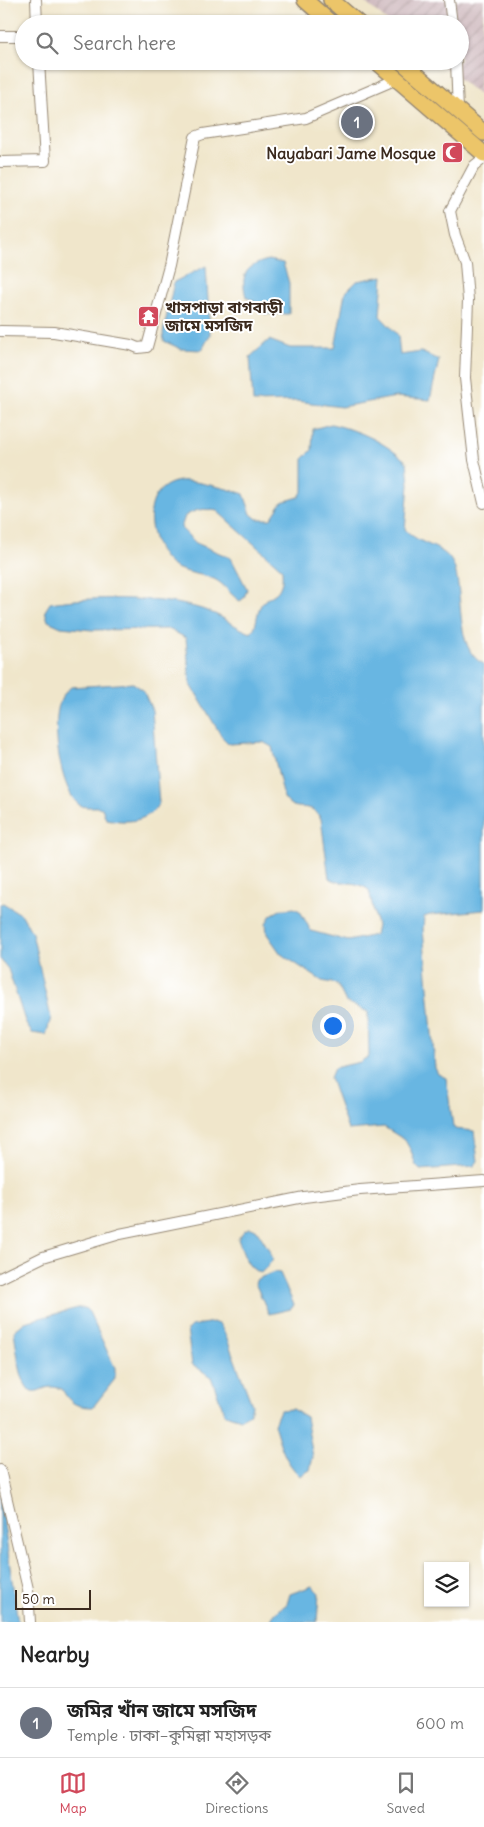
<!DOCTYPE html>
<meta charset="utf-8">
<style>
body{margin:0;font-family:Delius,"Noto Sans Bengali",sans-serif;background:#f6f6f6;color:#222}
.controls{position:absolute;right:15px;bottom:15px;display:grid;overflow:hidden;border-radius:0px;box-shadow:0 1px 4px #0004}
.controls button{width:45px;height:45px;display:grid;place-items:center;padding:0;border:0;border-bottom:1px solid #e0e0e0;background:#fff;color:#222;font:25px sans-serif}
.scale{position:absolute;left:15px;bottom:12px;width:76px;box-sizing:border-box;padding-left:5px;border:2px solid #3b2a1e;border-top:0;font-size:14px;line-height:18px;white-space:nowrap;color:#3b2a1e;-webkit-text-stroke:4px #fff;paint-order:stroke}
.you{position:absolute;left:332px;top:1025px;width:18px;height:18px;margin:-12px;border:4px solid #fff;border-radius:50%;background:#1a73e8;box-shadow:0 0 0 8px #1a73e833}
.badge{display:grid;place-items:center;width:32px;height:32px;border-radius:50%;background:#d1495b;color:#fff;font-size:16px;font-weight:700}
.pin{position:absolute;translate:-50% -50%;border:2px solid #fff;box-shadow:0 1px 5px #0006}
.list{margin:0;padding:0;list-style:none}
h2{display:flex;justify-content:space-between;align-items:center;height:65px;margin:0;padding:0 20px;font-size:21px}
h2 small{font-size:16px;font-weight:400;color:#767676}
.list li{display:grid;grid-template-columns:32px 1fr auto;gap:15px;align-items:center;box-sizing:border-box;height:70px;padding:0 20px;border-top:1px solid #e0e0e0}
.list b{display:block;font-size:19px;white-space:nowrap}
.list p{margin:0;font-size:16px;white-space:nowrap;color:#767676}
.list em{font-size:16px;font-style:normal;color:#767676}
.icon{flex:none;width:28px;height:28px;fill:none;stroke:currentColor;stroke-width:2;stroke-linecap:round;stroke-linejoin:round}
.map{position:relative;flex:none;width:484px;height:1622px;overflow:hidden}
.search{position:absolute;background:#fff;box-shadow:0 1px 4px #0004;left:15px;right:15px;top:15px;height:55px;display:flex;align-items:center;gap:12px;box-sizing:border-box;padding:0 18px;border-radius:28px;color:#767676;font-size:19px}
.sheet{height:135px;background:#fff}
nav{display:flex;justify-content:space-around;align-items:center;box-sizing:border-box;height:70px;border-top:1px solid #e0e0e0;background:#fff;font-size:14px;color:#767676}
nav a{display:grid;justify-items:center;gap:2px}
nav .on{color:#d1495b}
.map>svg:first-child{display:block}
.industrial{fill:url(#industrial-furrows)}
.water{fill:#68b6e2;stroke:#527080}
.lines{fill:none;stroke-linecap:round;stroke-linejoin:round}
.minor-casing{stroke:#968874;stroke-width:12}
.highway-casing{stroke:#968874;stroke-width:18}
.minor{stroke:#fff;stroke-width:10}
.highway{stroke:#ecc569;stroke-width:15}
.labels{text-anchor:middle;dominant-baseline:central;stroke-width:4;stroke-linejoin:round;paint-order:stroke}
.poi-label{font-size:16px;font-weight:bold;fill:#3b2a1e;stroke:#fff;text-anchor:end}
</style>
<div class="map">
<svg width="484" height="1622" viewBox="0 0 484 1622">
<defs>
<pattern id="industrial-furrows" width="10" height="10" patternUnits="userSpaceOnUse" patternTransform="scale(1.25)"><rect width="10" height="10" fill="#d2bec2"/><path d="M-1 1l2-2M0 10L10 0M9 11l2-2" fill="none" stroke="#b5a3a6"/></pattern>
</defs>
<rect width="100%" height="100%" fill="#fff"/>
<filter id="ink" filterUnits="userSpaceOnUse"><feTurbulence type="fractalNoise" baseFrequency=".02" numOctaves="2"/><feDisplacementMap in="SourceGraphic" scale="10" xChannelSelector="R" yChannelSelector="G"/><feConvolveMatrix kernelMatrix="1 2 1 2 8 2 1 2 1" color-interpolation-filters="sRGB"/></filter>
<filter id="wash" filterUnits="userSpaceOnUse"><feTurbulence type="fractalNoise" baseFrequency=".0096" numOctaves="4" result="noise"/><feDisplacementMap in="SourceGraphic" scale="20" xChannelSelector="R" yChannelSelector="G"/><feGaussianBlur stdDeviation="1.12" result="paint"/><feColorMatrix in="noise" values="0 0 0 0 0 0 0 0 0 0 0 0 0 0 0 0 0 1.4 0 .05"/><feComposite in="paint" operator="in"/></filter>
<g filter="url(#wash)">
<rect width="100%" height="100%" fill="#f0e6cb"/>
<polygon class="industrial" points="362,0 484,0 479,95 437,61 460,61 460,24 391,24"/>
<g class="water">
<path d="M 268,260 L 283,263 L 289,283 L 289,314 L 265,314 L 259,304 L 246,297 C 240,274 246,266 268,260 Z"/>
<polygon points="206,266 210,335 202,350 181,349 164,341 163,333 174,282"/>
<polygon points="383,276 380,316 398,335 400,355 421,352 439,360 430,400 396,397 341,407 297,401 253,402 250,357 269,340 290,348 335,348 345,293 357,281"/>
<path d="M 331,424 C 362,431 384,442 407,462 L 409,485 L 405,529 C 419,546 445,545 453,564 C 465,591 453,650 484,664 L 484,910 L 430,915 L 424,917 L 423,929 L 435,1068 L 438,1074 L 446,1078 L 453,1126 L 455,1129 L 474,1131 L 478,1161 L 474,1166 L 420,1170 L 416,1166 L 411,1151 L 405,1140 L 384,1127 L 348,1130 L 330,1078 L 334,1068 L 360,1062 L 369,1056 L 368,1012 L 346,1002 L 337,984 L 322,981 L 281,954 L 267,934 L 266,923 L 271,915 L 280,910 L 294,908 L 300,911 L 311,931 L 348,941 L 375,935 L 377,926 L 369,890 C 355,879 343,886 329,878 L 321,819 C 310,798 296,816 284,798 L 272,747 L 263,742 L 229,744 L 222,737 L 190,683 L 186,638 L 169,629 L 92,630 L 61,627 L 48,621 L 45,611 L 50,603 C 92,596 171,596 210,612 C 224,617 236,628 251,633 C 259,624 255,610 264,601 C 271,595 278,595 281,585 C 283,581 282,574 282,569 L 217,511 C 204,508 196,509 185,516 L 181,528 L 196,543 L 231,558 L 247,589 L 244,598 L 240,601 C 230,595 225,584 214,579 C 200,573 177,573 167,561 C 146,538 140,487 180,481 C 189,479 233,490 244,494 L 251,514 L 257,519 L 271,519 L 282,502 L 299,497 L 303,490 L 303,459 L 312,450 L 313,429 Z"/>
<path d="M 133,683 L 143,690 L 152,710 L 159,803 C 148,823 126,823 106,819 L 102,808 C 94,805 84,810 77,803 C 60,786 51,725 60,702 C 62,696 66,691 71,687 Z"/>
<polygon points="3,903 22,915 32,933 51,1018 46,1035 32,1033 26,1024 8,969 0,959 0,904"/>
<path d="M 249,1228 L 256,1229 C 260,1235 273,1255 273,1260 L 261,1273 C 246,1269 243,1252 238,1239 L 244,1231 Z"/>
<polygon points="274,1272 280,1273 294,1305 291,1309 269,1314 255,1283 257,1279"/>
<path d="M 78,1308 L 85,1308 L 89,1312 L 115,1368 L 115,1379 L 93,1407 C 77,1407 70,1404 62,1389 C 44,1383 42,1393 32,1391 C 20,1389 16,1343 14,1331 L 25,1322 Z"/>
<polygon points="213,1322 220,1325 225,1334 252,1405 250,1414 241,1419 225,1414 211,1377 192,1364 187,1330 191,1326"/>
<path d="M 292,1409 L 306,1417 L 313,1457 L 310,1470 L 300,1476 C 284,1461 280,1444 274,1424 L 280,1410 Z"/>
<polygon points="0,1496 18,1622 0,1622"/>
<polygon points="312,1586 319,1593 317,1622 270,1622 274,1614 287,1604 290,1594"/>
</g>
</g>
<g filter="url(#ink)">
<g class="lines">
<defs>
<g id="minor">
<polyline points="36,0 37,24"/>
<polyline points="449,0 452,24"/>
<polyline points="0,36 24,36"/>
<polyline points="456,61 458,112"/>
<polyline points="484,158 474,166 450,211 455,235 465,262 468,300 465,378 474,460 484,503"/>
<polyline points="0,162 45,161 39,61"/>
<polyline points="0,331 54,332 131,345 138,348 147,347 169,266 195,137 203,134 306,118 397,79"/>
<polyline points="0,1278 43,1257 120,1234 304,1197 360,1190 484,1181"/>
<polyline points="0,1470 28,1589 30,1622"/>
</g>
<g id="highway">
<polyline points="305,0 332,24"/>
<polyline points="331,0 359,24"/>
<polyline points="376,61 484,154"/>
<polyline points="401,61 484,133"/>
</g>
</defs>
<use href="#minor" class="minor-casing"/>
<use href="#highway" class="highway-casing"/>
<use href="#minor" class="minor"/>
<use href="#highway" class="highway"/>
</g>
</g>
<defs>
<symbol id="mosque-square" viewBox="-11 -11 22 22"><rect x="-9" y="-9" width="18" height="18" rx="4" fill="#d1495b" stroke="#fff"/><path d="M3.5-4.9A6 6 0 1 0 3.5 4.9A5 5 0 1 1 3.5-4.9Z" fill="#fff"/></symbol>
<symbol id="temple-square" viewBox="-11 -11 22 22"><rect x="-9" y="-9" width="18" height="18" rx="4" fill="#d1495b" stroke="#fff"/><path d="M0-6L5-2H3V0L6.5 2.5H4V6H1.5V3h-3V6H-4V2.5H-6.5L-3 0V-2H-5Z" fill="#fff"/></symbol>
</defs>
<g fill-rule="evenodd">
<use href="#mosque-square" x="440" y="140" width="25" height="25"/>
<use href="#temple-square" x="136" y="304" width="25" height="25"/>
</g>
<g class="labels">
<g class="poi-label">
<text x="436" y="153">Nayabari Jame Mosque</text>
<text x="165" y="307" text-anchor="start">খাসপাড়া বাগবাড়ী<tspan x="165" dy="18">জামে মসজিদ</tspan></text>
</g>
</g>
</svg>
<div class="controls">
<button><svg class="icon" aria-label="layers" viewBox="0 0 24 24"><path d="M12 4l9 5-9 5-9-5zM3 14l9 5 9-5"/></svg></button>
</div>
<div class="scale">50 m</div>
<div class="you"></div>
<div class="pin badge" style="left:357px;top:122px;background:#6b7280">1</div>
<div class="search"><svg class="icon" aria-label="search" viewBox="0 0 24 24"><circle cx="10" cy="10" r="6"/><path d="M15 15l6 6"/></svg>Search here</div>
</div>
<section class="sheet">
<h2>Nearby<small></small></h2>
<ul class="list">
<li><span class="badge" style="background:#6b7280">1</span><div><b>জমির খাঁন জামে মসজিদ</b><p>Temple · ঢাকা–কুমিল্লা মহাসড়ক</p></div><em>600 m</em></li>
</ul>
</section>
<nav>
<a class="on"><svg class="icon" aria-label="map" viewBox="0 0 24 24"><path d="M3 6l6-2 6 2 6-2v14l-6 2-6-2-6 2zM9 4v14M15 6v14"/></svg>Map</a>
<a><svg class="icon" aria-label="directions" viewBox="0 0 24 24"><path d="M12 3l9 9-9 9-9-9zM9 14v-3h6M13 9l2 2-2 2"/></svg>Directions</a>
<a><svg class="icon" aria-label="saved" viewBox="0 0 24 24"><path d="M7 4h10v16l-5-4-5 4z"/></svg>Saved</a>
</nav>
